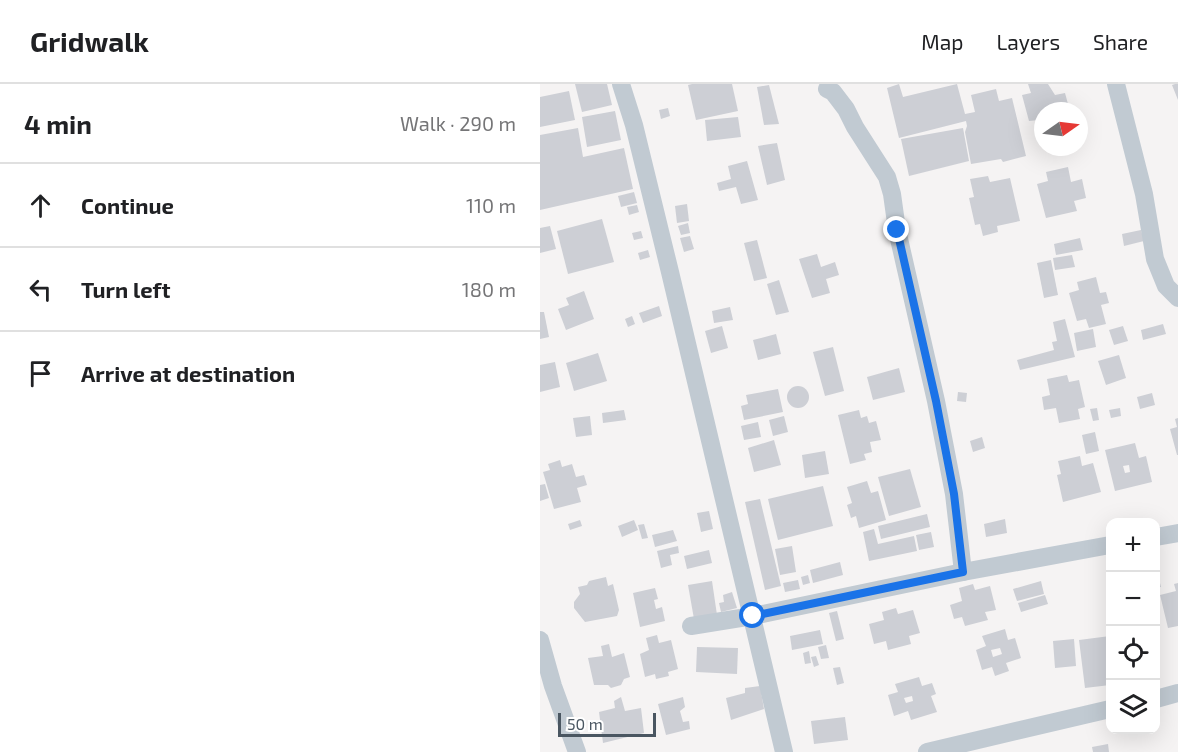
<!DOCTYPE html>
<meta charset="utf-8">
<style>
body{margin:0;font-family:"Exo 2",sans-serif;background:#f6f6f6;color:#202124}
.controls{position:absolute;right:18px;bottom:18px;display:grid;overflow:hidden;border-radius:12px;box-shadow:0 6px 24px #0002}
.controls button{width:54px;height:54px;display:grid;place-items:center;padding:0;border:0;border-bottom:2px solid #e0e0e0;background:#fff;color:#202124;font:30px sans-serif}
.compass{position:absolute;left:494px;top:18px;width:54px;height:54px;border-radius:50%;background:#fff;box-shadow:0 6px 24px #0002;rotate:76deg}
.scale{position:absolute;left:18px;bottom:15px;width:98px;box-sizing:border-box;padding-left:6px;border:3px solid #4a5661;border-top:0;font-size:16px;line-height:21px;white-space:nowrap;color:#4a5661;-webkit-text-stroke:4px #fff;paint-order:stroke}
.stop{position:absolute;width:18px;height:18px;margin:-14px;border:4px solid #1a73e8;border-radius:50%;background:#fff}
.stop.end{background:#1a73e8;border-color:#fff;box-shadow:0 2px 6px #0008}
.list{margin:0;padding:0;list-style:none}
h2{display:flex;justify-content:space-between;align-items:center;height:78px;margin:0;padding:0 24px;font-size:26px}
h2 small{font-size:20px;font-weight:400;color:#757577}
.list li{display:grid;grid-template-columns:39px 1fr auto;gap:18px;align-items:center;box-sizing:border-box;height:84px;padding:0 24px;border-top:2px solid #e0e0e0}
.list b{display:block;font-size:22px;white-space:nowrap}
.list em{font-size:20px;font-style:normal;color:#757577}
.icon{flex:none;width:33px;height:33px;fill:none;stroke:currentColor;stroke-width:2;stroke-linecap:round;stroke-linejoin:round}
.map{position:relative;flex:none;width:638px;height:668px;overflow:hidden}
header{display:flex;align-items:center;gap:36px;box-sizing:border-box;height:84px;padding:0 30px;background:#fff;border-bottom:2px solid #e0e0e0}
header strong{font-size:28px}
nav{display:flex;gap:33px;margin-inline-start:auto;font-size:21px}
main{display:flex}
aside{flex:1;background:#fff}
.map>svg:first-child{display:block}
.building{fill:#cdcfd5;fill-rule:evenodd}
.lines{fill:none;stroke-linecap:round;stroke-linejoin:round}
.minor{stroke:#c1cad2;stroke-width:18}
.route{stroke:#1a73e8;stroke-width:8}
</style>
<header>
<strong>Gridwalk</strong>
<nav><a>Map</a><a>Layers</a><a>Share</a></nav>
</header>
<main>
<aside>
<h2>4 min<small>Walk · 290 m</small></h2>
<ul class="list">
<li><svg class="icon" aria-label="ahead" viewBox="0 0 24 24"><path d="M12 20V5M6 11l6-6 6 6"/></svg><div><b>Continue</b></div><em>110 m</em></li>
<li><svg class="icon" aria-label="left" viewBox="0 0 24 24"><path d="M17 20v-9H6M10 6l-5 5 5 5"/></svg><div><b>Turn left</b></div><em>180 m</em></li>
<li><svg class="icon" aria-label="arrive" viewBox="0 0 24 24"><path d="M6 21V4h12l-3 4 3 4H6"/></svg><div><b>Arrive at destination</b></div></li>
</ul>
</aside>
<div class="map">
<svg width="638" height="668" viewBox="0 0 638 668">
<rect width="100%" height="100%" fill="#f5f3f3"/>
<g class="building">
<polygon points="35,0 67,0 72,21 42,28"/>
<polygon points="152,0 192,0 198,27 156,36 148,1"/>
<polygon points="359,0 363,13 417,0 425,30 435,28 431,11 456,5 459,17 472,14 486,72 463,78 461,75 431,80 425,48 427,42 426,37 359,54 347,4"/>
<polygon points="488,0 508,0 515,11 525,9 528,20 518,22 519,27 503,27 503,48 499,36 489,37 482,11 491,9"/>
<polygon points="635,0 638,0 638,16 632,1"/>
<polygon points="229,1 239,40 224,41 217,3"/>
<polygon points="29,7 35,36 0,43 0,13"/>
<polygon points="128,24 130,32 121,35 119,26"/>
<polygon points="75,27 81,56 47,63 42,33"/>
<polygon points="198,33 201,53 167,57 165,36"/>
<polygon points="38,44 43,73 84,64 93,105 0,126 0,51"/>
<polygon points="423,44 429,77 369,92 361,55"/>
<polygon points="237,59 245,96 227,101 218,62"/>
<polygon points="207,77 218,116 201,120 196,103 179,107 177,99 191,95 188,82"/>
<polygon points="528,83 531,98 542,95 546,114 534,117 537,127 506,134 497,100 508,97 506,88"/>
<polygon points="448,92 450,98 470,94 480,137 457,142 458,148 443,152 440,140 435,141 429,114 434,113 430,95"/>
<polygon points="94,108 97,119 81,123 78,112"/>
<polygon points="147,120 149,137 137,139 135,122"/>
<polygon points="97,121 99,128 89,131 87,123"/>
<polygon points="62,135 74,178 28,190 17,147"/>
<polygon points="148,139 150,149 141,151 138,142"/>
<polygon points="10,142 16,165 0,169 0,144"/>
<polygon points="601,146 604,157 584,162 582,150"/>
<polygon points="101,147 103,154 94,156 92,149"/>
<polygon points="150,152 154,165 144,168 140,154"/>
<polygon points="540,154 543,166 516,171 514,160"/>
<polygon points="217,156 227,194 214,197 204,159"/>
<polygon points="108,166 110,173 100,176 98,169"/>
<polygon points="277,170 281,183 295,178 299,191 286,195 290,209 272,214 259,175"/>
<polygon points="532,171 535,183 515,186 513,174"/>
<polygon points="511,176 518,211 504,214 497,179"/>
<polygon points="556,193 560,209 566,208 569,219 561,221 566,240 549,244 546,235 537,237 529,209 539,206 537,198"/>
<polygon points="239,196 249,228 236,231 227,200"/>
<polygon points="44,207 54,235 26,246 18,225 29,221 26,214"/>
<polygon points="119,222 122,232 103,239 99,229"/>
<polygon points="190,223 193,236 174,239 172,227"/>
<polygon points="0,228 4,228 9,253 0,255"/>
<polygon points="92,232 95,240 88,243 85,235"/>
<polygon points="525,235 535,273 480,286 477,276 514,266 512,258 517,257 513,238"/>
<polygon points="623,240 626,250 603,256 601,246"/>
<polygon points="182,242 188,264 171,269 165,247"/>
<polygon points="583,242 588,257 574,261 569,246"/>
<polygon points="553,245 556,263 537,267 534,249"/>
<polygon points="236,250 241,270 218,276 213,256"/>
<polygon points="293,263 304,307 285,312 273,268"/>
<polygon points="58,269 67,297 34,307 26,279"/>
<polygon points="579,271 586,294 566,301 558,277"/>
<polygon points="15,278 20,303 0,308 0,281"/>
<polygon points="359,284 365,308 333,316 327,293"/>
<polygon points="527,291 529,298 539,296 545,323 538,325 540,335 519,339 516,324 504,326 502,313 510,311 507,295"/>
<circle cx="258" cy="313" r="11"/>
<polygon points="238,305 243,328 204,336 201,322 208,320 206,311"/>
<polygon points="418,308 427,309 426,318 417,317"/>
<polygon points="612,309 615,321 600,325 597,313"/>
<polygon points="557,324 559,336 553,337 550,325"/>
<polygon points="580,324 581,332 571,334 569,326"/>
<polygon points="84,326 86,336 63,339 62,329"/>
<polygon points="319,326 321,334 327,332 329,339 336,337 341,356 330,358 332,368 324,370 326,376 310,380 298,331"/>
<polygon points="50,332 52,351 36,353 33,334"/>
<polygon points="244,332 248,348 233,352 229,336"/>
<polygon points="638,334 638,371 637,371 630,345 637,343 635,335"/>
<polygon points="218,338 221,353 204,356 201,342"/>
<polygon points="555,348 559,367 546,370 542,351"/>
<polygon points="442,353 445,364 433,368 430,357"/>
<polygon points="234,356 241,381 214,388 208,364"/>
<path d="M 595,359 L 599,374 L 606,372 L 612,398 L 575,407 L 565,366 ZM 589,381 L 590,388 L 585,389 L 583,382 Z"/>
<polygon points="285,367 289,390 265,394 262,371"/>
<polygon points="540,372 542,382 553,379 561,408 523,418 517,391 521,390 518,377"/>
<polygon points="20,376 22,383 32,380 36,393 44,391 47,401 37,404 41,418 14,425 3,388 10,386 8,380"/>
<polygon points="370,385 381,423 349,432 338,393"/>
<polygon points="327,397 331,409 338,407 346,436 319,444 316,432 311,434 307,421 312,419 307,403"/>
<polygon points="5,400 9,414 0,417 0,401"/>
<polygon points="283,402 293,442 238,456 228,415"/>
<polygon points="220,415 241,502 225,506 205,418"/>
<polygon points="169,427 173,445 161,448 157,429"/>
<polygon points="387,430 390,443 341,455 338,442"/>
<polygon points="465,435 467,449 446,453 444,440"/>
<polygon points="40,436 42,442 30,446 28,440"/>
<polygon points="94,436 98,446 82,453 78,442"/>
<polygon points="104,440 108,454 102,455 98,441"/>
<polygon points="334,445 338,460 374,452 377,467 329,477 323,448"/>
<polygon points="133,446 137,457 115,463 112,451"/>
<polygon points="391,448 394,463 379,466 376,451"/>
<polygon points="138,462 139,469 130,471 132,481 121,484 117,467"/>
<polygon points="252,462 256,488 240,491 235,465"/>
<polygon points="169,466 172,479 147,485 144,472"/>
<polygon points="300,478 303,491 273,499 270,486"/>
<polygon points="268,491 270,499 263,501 261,493"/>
<polygon points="618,491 621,503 616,504 616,492"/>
<polygon points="66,493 68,502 73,500 79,526 77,532 45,538 34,524 34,518 40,510 38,503 47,501 49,497"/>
<polygon points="258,496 260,505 245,508 243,499"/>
<polygon points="172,497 177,531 154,535 148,501"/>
<polygon points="501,497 504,510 477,517 473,505"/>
<polygon points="638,499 638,542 628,544 620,511 636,507 634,500"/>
<polygon points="433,500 435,506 450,502 456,526 445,528 448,536 425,542 422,533 414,535 410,521 422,517 419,504"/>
<polygon points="115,504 118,515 114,516 116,525 122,523 125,537 100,543 93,509"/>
<polygon points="192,508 197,524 181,528 179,519 184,518 183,511"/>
<polygon points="505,511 508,520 481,528 478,519"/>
<polygon points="356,524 358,530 373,526 380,549 369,552 371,560 348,566 346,557 334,560 329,540 344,536 342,528"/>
<polygon points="297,527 304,555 296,557 289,529"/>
<path d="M 465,545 L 468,556 L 475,554 L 481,574 L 466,579 L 469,587 L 455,592 L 452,583 L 442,586 L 436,566 L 446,562 L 442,552 ZM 460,564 L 462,570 L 453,573 L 451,566 Z"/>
<polygon points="280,546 283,560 252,566 250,552"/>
<polygon points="117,551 119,559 131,556 138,585 128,588 129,592 116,595 115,590 105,593 100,570 109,566 106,554"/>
<polygon points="570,552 570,601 545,604 539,556"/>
<polygon points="534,555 536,582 515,584 513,557"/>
<polygon points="69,560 72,573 84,569 90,593 84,595 81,601 71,604 68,601 54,601 48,574 63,572 61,562"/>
<polygon points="286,561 289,574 281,575 278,563"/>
<polygon points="157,563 198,564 197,590 156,588"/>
<polygon points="269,567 271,579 265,580 263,569"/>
<polygon points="276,572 279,581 274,583 271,573"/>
<polygon points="300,583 304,599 297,601 293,584"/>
<path d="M 379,593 L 382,602 L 392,599 L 396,610 L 391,612 L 397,628 L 371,636 L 368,627 L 354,632 L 348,611 L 358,608 L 355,600 ZM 372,612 L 373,617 L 366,619 L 364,614 Z"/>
<polygon points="220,602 224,625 191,636 186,614 205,609 205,604"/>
<polygon points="81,613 85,627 101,624 104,649 63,659 59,628 75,624 74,617"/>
<polygon points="143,613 145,623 140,627 143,638 149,637 150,645 126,651 118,620"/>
<polygon points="305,633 308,656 274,660 271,637"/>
<polygon points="568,660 569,668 553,668 552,663"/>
</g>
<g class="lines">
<g class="minor">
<polyline points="81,0 94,41 130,188 244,668"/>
<polyline points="576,0 604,110 615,175 626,202 638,214"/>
<polyline points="287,5 293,8 306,25 315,43 347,93 352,110 357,146 396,317 414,410 423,488"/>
<polyline points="616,453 638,449"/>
<polyline points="151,542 213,532 423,488 570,461"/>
<polyline points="0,556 13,602 37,668"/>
<polyline points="616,615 638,609"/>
<polyline points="387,668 570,625"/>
</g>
</g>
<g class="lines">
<polyline class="route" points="213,532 423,488 414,410 396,317 357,146"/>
</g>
</svg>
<div class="controls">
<button>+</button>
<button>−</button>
<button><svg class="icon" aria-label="locate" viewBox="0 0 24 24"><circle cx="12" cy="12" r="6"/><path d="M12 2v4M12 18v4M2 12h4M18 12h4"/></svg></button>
<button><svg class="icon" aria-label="layers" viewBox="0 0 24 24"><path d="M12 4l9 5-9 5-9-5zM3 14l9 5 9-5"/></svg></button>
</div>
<svg class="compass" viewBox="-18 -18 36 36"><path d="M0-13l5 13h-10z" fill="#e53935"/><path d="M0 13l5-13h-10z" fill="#757577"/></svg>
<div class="scale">50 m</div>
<div class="stop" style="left:213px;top:532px"></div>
<div class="stop end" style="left:357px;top:146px"></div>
</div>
</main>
